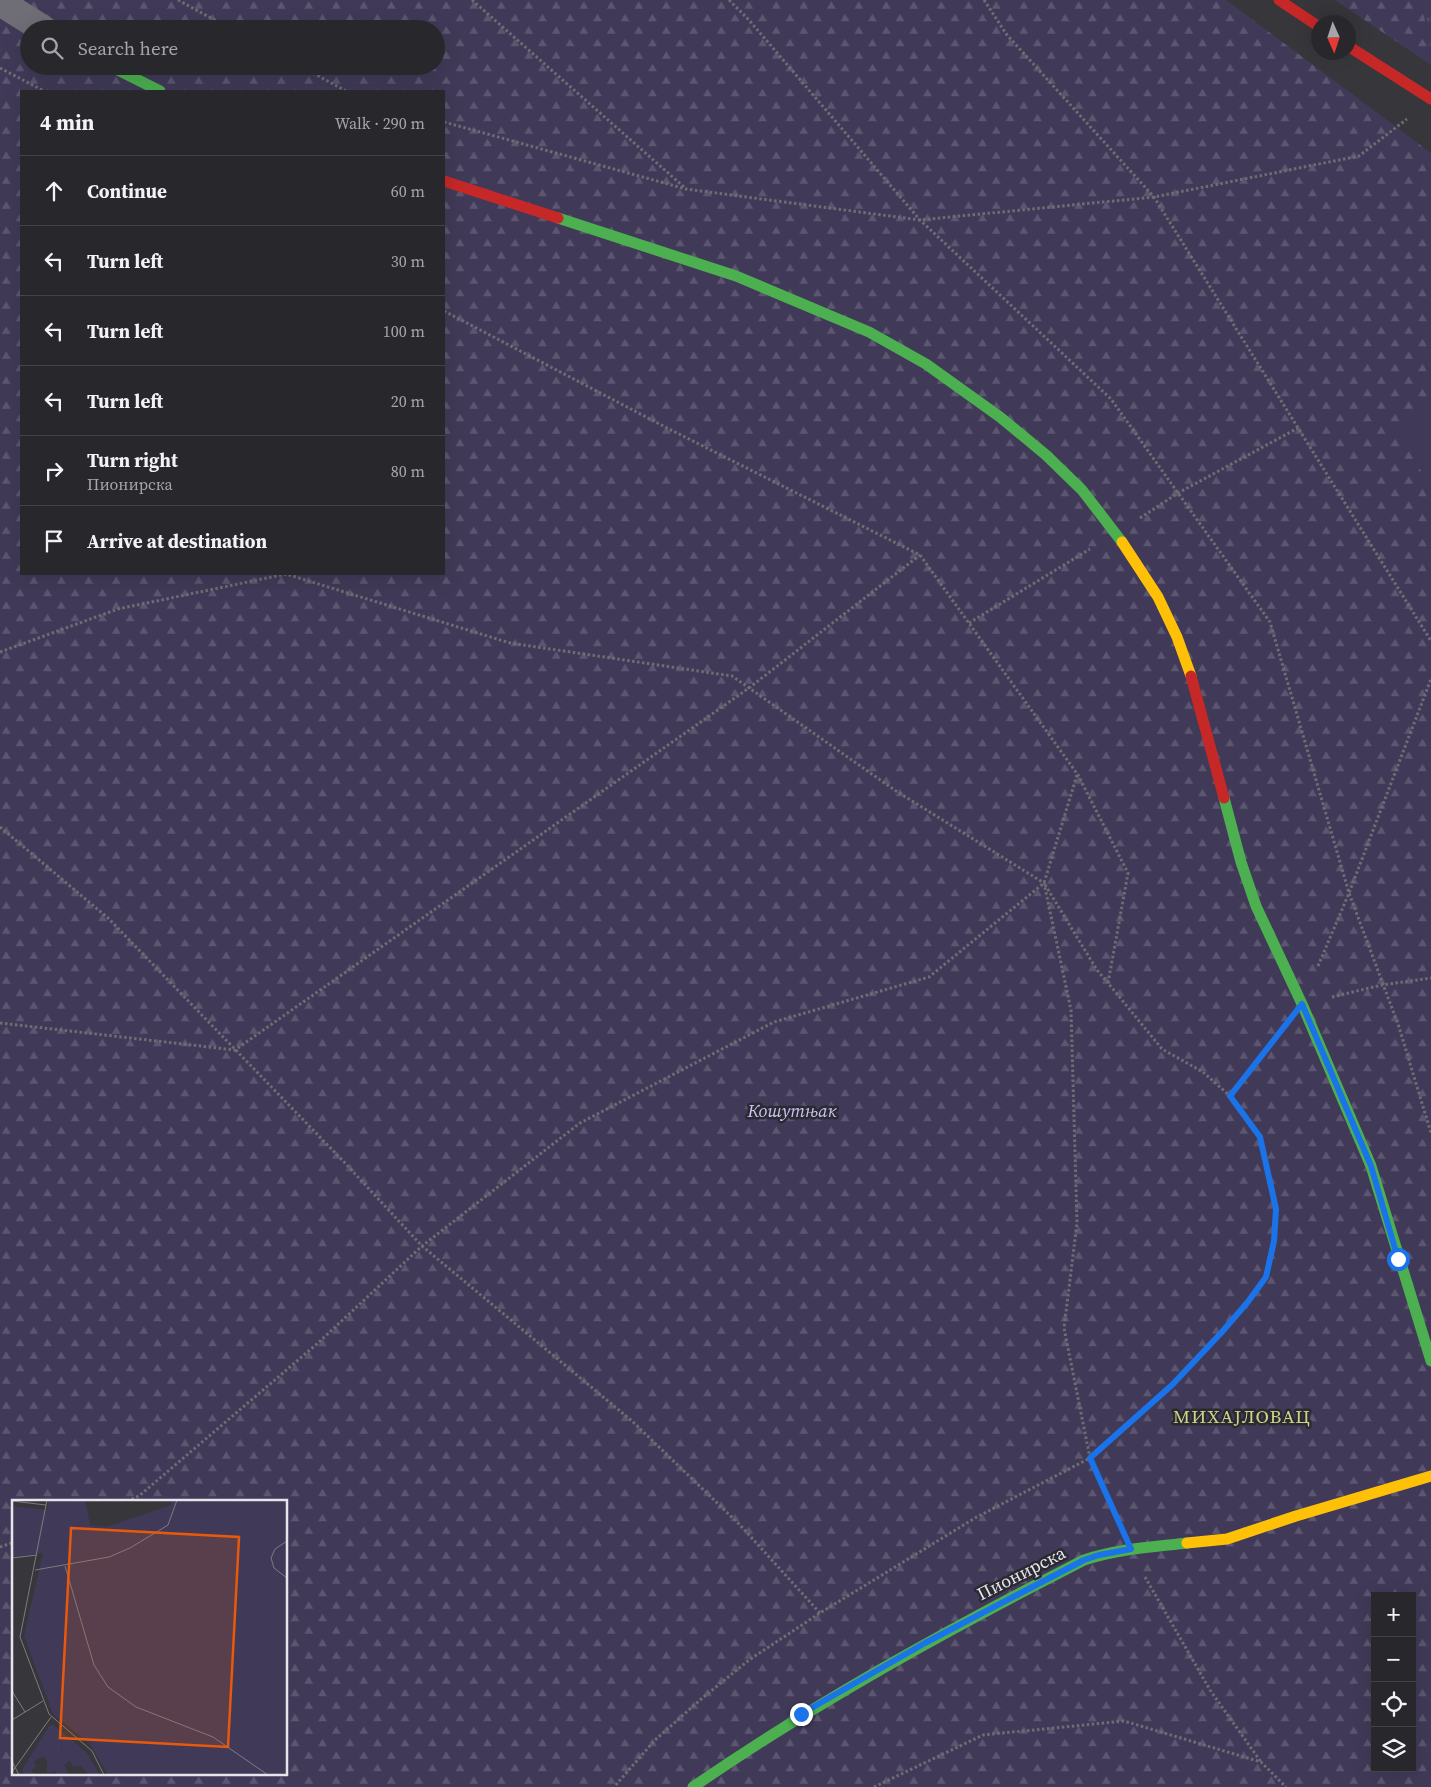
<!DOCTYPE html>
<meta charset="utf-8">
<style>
body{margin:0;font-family:"Source Serif 4",serif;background:#303034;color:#f1f3f6}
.controls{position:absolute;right:15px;bottom:15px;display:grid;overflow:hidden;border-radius:0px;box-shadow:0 5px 20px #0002}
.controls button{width:45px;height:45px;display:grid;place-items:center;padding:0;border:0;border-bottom:1px solid #444448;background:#28282c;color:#f1f3f6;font:25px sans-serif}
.compass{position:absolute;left:1311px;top:15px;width:45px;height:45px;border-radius:50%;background:#28282c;box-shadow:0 5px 20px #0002;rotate:177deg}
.stop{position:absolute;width:15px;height:15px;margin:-11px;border:4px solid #1a73e8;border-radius:50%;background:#fff}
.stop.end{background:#1a73e8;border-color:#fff;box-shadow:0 1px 5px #0008}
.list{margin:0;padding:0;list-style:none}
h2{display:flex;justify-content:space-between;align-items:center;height:65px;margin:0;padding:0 20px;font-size:21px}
h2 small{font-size:16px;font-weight:400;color:#a5a6a9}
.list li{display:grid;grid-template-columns:32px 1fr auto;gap:15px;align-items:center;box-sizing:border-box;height:70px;padding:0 20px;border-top:1px solid #444448}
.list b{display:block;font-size:19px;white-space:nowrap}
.list p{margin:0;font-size:16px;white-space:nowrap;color:#a5a6a9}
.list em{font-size:16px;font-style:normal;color:#a5a6a9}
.icon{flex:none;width:28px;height:28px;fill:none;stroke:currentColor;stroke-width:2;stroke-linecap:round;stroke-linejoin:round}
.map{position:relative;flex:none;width:1431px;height:1787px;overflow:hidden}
.search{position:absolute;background:#28282c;box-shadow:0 5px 20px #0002;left:20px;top:20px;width:425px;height:55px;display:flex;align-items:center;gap:12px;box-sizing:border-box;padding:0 18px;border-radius:28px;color:#a5a6a9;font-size:19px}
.panel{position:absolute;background:#28282c;box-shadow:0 5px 20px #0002;left:20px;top:90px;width:425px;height:485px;border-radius:0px}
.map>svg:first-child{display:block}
.grass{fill:url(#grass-tufts)}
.forest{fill:url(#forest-firs);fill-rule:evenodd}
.pitch{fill:#403a58}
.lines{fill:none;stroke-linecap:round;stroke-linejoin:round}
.path{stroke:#6e6d73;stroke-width:3;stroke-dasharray:2.5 2.5;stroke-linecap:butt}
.street{stroke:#6f6e76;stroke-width:28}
.fast{stroke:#4caf50;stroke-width:11}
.slow{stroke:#ffc107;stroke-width:11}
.jam{stroke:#c62828;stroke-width:11}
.route{stroke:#1a73e8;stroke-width:6}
.labels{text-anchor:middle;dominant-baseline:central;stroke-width:5;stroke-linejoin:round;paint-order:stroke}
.park-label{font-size:18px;font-style:italic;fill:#cac3f5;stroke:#2b2a32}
.street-label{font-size:18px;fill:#e6e5eb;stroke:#2b2a32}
.neighbourhood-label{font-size:19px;letter-spacing:1px;fill:#ced385;stroke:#2b2a32}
.inset-road{fill:none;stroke:#7c7c81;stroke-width:1}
.view{fill:#e8590c;fill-opacity:0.15;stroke:#e8590c;stroke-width:2.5}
.inset-edge{fill:none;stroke:#e6e5eb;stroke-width:2.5}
</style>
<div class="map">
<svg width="1431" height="1787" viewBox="0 0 1431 1787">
<defs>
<pattern id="grass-tufts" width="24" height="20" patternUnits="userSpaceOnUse" patternTransform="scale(1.25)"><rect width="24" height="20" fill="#403a58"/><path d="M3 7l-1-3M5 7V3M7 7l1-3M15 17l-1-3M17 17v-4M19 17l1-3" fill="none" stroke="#5c5670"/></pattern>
<pattern id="forest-firs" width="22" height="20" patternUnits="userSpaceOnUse" patternTransform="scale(1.25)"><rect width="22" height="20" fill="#403a58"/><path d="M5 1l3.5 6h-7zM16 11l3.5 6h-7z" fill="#5c5670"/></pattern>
</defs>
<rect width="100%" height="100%" fill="#36363b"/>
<polygon class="grass" points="1422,0 1431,0 1431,64"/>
<g class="forest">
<path d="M 0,0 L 1226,0 L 1431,153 L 1431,1787 L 0,1787 ZM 29,29 L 436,29 L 436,66 L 29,66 ZM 21,91 L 444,91 L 444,574 L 21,574 ZM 14,1501 L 286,1501 L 286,1773 L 14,1773 ZM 1375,1596 L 1412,1596 L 1412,1768 L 1375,1768 Z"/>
<polygon points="1335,0 1422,0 1431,65"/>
</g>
<polygon class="pitch" points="1431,409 1431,488 1397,429"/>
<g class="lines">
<g class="path">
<polyline points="178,0 231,29"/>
<polyline points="472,0 684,187"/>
<polyline points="729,0 749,20 920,220 1111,399 1270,622 1349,893 1399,1027 1431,1133"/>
<polyline points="984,0 1007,35 1154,197 1431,641"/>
<polyline points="300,66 346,91"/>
<polyline points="0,68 44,91"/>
<polyline points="444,122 686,189 920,220 1154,197 1359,156 1407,119"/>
<polyline points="444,311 669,429 920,555 1078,775 1128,873 1108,983 1162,1049 1203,1072 1230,1096 1260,1137 1276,1209 1274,1241 1266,1277 1247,1303 1221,1333 1172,1385 1090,1458 975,1518 820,1613 749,1660 700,1700 655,1740 614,1787"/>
<polyline points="1140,518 1178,493 1298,428"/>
<polyline points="969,623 1090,549"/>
<polyline points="0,652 118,609 286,574 510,643 732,676 896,791 1044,883 1071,1010 1077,1223 1064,1328 1090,1458 1118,1522"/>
<polyline points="1077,775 1044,883 1097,970 1108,983"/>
<polyline points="0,827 108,918 344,1162 422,1246 632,1421 740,1525 820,1613"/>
<polyline points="1318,966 1349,893 1431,679"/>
<polyline points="1332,997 1382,985 1431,978"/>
<polyline points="0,1023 235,1050 749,688 920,555"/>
<polyline points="1230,1096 1282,1030"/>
<polyline points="127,1501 139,1496 318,1343 422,1246 580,1123 774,1022 929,977 1044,883"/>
<polyline points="0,1547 14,1542"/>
<polyline points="1145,1577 1210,1690 1261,1762"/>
<polyline points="874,1787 983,1735 1124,1721 1261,1762 1286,1787"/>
</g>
<polyline class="street" points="0,2 43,29"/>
<g class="fast">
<polyline points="110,66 160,91"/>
<polyline points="558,218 736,276 869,332 926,364 1000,417 1046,455 1082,490 1122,542"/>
<polyline points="1224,798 1241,862 1256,906 1302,1004 1371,1166 1431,1361"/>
<path d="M 693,1787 C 818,1701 949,1629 1084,1560 C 1117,1549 1152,1547 1187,1543"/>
</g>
<g class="slow">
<polyline points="1122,542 1158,597 1177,637 1191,676"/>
<polyline points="1187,1543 1227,1539 1296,1516 1431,1476"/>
</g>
<g class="jam">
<polyline points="1279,0 1318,26"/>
<polyline points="1348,46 1431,99"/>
<polyline points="444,181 558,218"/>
<polyline points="1191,676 1224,798"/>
</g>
</g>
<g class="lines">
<polyline class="route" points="801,1714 925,1643 1084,1560 1099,1555 1131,1549 1090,1458 1172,1385 1221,1333 1247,1303 1266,1277 1274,1241 1276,1209 1260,1137 1230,1096 1302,1004 1371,1166 1398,1259"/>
</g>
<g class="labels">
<g class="park-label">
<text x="792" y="1110">Кошутњак</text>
</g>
<g class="street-label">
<text transform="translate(1021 1573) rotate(-27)">Пионирска</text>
</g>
<g class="neighbourhood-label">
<text x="1242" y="1416">МИХАЈЛОВАЦ</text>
</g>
</g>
<g transform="translate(12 1500)">
<rect width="275" height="275" fill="#36363b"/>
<path d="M 41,225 L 48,230 L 50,254 L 35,261 L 32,256 L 21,262 L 24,267 L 19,270 L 23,275 L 12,275 L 10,270 L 37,226 Z" fill="#403a58"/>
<path d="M 36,0 L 73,0 L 78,25 L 94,27 L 159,5 L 159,0 L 275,0 L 275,275 L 96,275 L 78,244 L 41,214 L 12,136 L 31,53 L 0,57 L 0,6 L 35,10 ZM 48,230 L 75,253 L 88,275 L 76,275 L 70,266 L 61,267 L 58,261 L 52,265 L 57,275 L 45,275 L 43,271 L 35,274 L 35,261 L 50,254 Z" fill="#403a58"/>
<path class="inset-road" d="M 35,0 L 8,137 L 37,214 L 80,251 L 92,275M 0,1 L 34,5M 275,41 L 263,49 L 259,58 L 262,68 L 275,78M 0,58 L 25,55M 53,66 L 82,165 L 96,187 L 124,207 L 201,237 L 256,275M 23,70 L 97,57 L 118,48 L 156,25 L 165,0M 0,191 L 13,212M 0,220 L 31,201M 0,261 L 7,275M 0,272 L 39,217"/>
<path class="view" d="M 59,28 L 227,37 L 216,247 L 48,238 Z"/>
<rect width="275" height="275" class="inset-edge"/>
</g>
</svg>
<div class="controls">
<button>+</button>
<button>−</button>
<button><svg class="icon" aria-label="locate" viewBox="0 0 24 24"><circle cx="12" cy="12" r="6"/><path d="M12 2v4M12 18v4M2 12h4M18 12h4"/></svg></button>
<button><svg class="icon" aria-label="layers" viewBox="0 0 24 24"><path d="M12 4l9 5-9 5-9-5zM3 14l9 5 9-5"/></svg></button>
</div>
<svg class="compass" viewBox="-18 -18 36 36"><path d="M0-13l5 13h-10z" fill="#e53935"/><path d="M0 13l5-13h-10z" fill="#a5a6a9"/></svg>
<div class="stop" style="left:1398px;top:1259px"></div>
<div class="stop end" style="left:801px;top:1714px"></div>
<div class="search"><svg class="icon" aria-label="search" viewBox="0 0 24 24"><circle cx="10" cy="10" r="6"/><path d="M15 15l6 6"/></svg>Search here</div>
<section class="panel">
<h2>4 min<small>Walk · 290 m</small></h2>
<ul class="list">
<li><svg class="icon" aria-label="ahead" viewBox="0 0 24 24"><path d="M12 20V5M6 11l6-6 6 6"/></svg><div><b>Continue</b></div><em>60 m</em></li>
<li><svg class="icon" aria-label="left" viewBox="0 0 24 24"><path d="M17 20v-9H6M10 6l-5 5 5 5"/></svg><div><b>Turn left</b></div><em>30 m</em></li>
<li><svg class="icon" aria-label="left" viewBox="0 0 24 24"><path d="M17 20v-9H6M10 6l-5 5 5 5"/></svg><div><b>Turn left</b></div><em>100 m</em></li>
<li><svg class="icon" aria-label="left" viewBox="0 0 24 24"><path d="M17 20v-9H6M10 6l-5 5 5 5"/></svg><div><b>Turn left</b></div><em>20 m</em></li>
<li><svg class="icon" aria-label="right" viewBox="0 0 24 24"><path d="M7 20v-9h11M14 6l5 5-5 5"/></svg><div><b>Turn right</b><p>Пионирска</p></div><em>80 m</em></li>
<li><svg class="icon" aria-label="arrive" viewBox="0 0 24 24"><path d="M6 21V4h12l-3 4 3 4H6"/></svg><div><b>Arrive at destination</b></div></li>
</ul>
</section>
</div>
